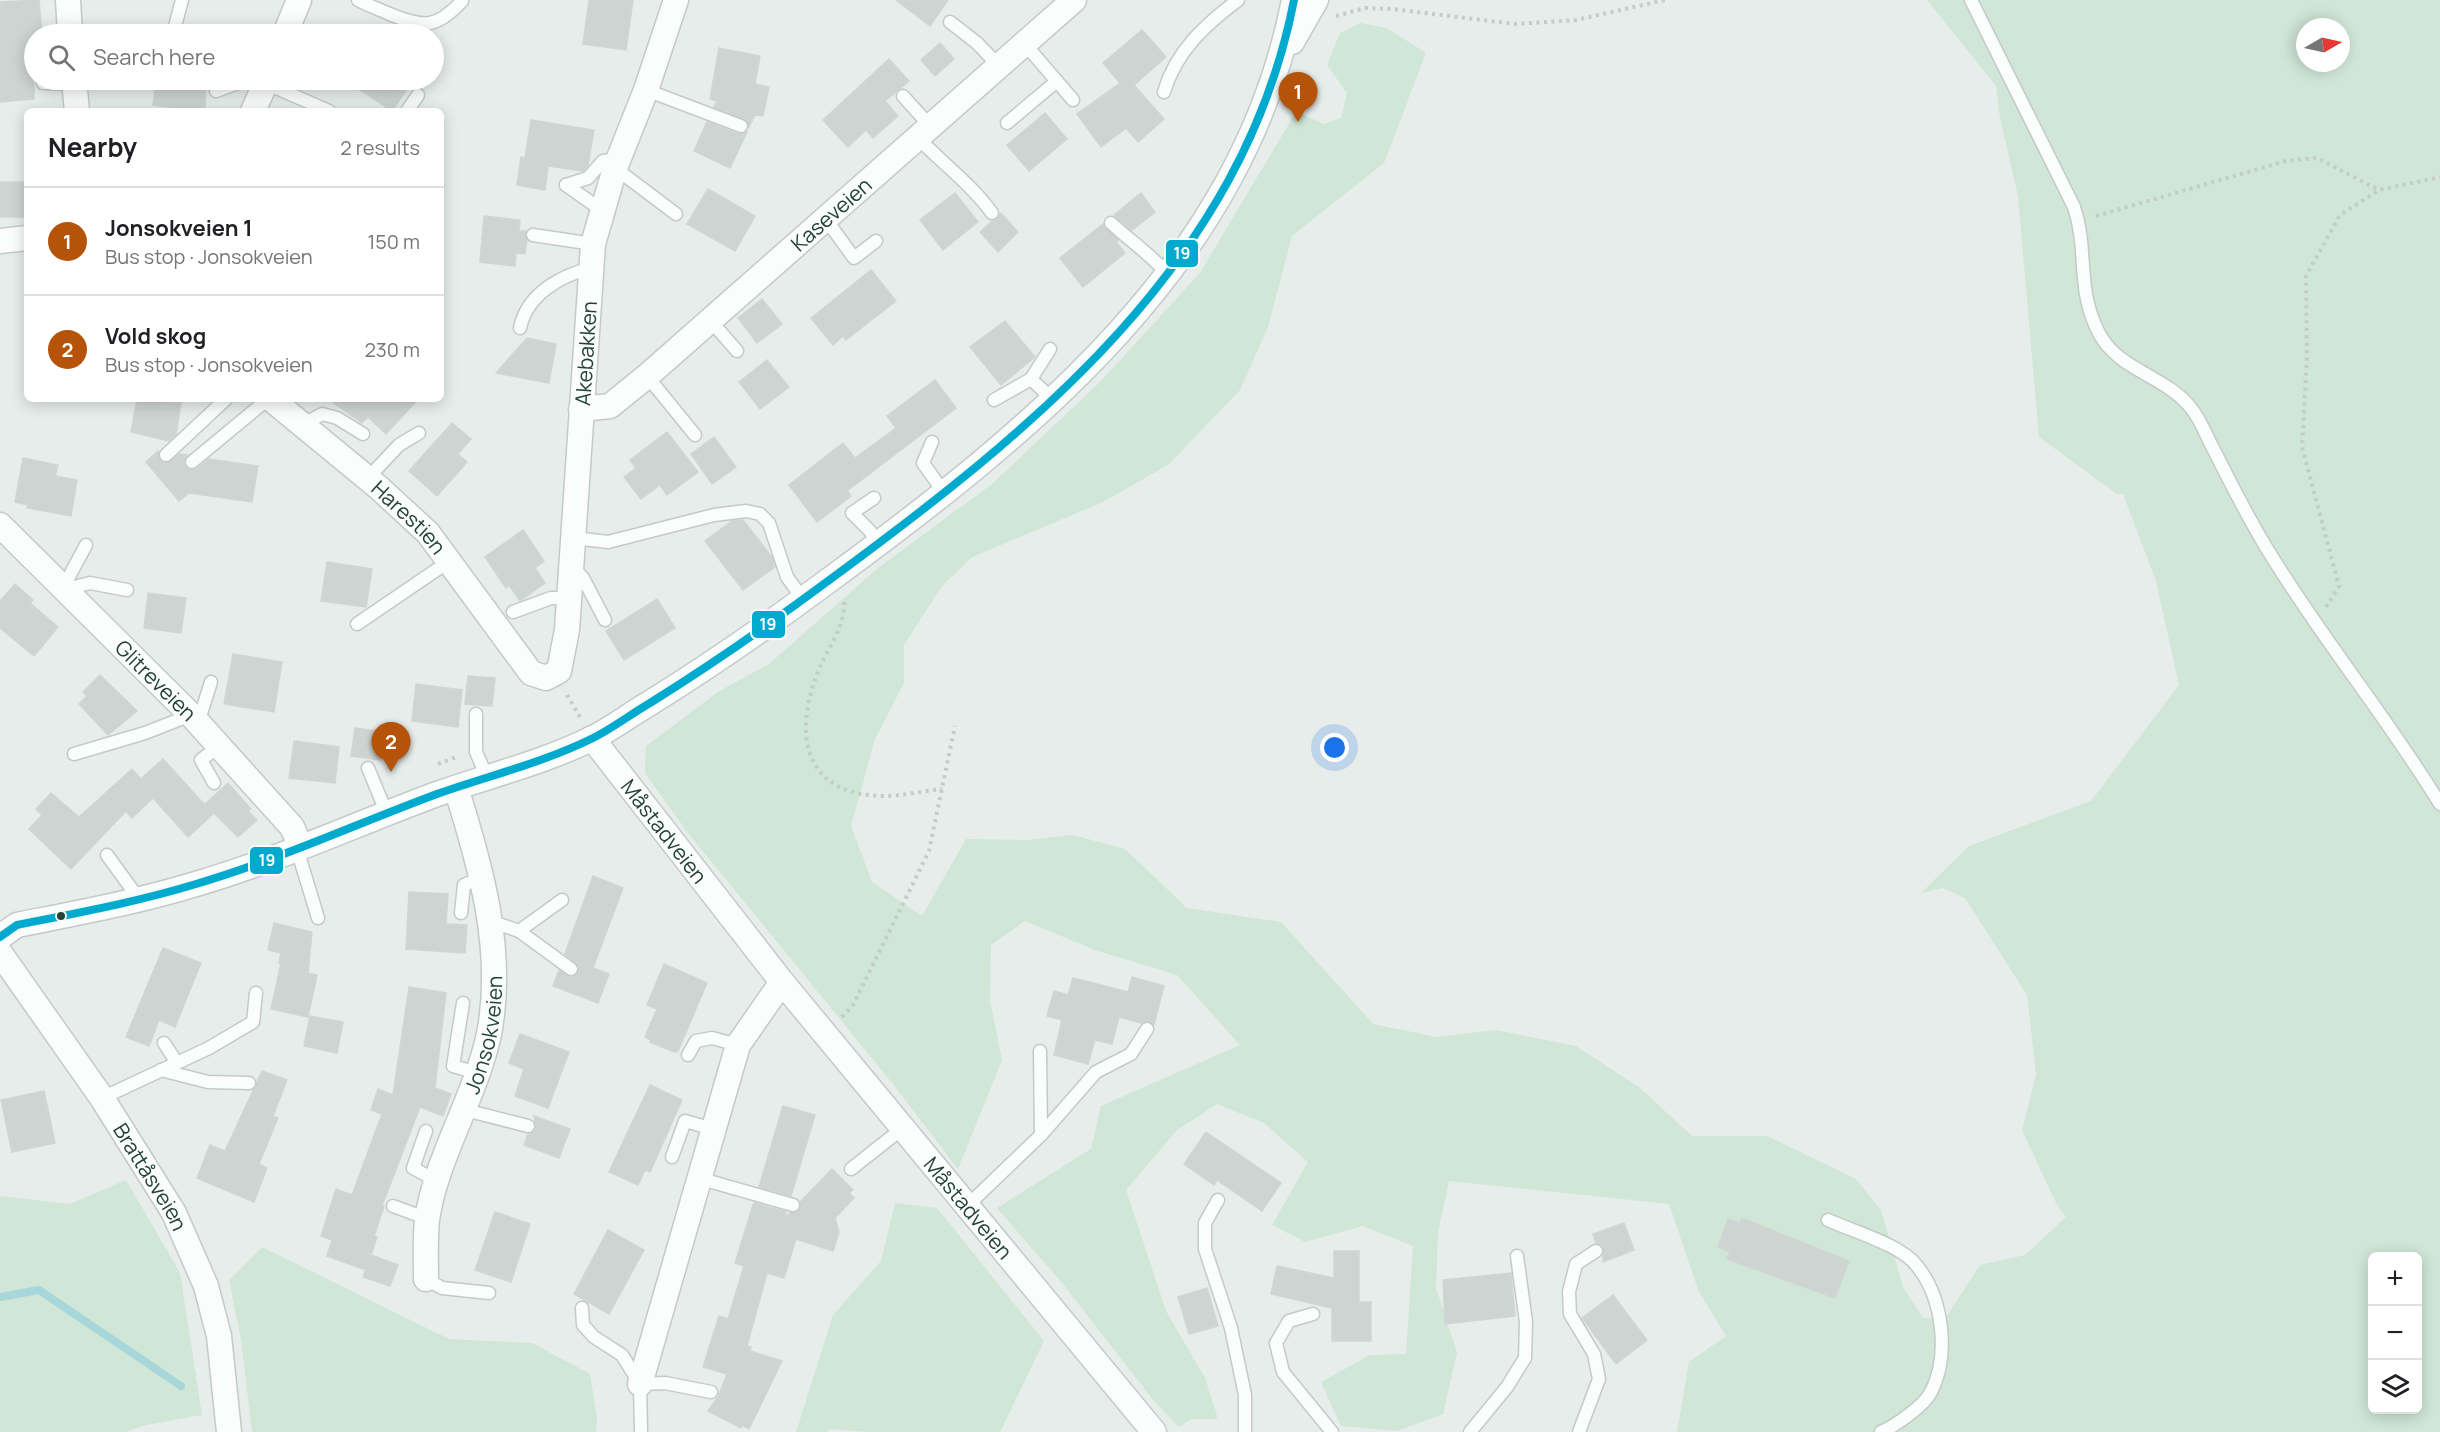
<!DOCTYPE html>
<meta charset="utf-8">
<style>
body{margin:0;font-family:Manrope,sans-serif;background:#f2f2f2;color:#202124}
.controls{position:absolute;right:18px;bottom:18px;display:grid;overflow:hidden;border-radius:9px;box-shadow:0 3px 15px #0003}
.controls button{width:54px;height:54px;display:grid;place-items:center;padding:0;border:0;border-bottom:2px solid #e0e0e0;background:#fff;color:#202124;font:30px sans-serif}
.compass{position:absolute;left:2296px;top:18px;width:54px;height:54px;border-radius:50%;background:#fff;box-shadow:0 3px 15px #0003;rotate:81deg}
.you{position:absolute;left:1335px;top:748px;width:21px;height:21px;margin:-15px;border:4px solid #fff;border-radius:50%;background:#1a73e8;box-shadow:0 0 0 9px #1a73e833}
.badge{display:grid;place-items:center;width:39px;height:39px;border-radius:50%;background:#b45309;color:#fff;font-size:20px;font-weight:700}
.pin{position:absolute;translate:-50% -50px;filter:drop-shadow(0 2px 3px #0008)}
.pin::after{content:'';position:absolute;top:32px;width:21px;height:18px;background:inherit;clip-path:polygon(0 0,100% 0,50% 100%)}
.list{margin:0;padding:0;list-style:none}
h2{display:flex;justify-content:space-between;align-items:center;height:78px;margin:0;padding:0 24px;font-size:26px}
h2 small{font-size:20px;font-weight:400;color:#757577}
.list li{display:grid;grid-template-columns:39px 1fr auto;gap:18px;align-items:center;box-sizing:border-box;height:108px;padding:0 24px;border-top:2px solid #e0e0e0}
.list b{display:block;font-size:22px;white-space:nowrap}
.list p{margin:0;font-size:20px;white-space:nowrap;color:#757577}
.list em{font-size:20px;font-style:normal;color:#757577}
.icon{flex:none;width:33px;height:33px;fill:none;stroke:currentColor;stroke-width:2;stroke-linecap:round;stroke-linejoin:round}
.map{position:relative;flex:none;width:2440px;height:1432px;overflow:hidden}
.search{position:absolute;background:#fff;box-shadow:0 3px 15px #0003;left:24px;top:24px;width:420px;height:66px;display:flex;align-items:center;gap:15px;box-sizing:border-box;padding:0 21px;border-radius:33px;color:#757577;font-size:22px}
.panel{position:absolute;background:#fff;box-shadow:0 3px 15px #0003;left:24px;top:108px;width:420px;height:294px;border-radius:9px}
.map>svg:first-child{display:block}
.green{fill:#d0e6d6;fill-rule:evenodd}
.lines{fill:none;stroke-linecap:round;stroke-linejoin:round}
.stream{stroke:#a7d7db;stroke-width:8}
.building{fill:#ced4d1;stroke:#d0d6d3;stroke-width:1.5}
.service-casing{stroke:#c4cac7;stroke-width:15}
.minor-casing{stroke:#c4cac7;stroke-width:27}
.path{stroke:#c2ccc8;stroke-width:4;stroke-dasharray:3 4.5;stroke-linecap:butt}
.service{stroke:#fbfcfc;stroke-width:12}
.minor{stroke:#fbfcfc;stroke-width:24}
.bus-1-casing{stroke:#f6fbf8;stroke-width:12}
.bus-1{stroke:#00a9ce;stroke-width:8}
.bus-dot{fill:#234238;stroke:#f6fbf8;stroke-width:2}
.labels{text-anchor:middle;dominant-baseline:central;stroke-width:6;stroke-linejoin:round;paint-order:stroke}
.street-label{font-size:21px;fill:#234238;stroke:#f6fbf8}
.line-badge{stroke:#f6fbf8;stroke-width:2}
.badge-label{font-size:16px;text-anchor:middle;font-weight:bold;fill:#fff}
</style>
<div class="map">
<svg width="2440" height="1432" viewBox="0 0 2440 1432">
<rect width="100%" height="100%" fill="#e7edea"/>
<g class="green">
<path d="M 1927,0 L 2440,0 L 2440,1432 L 1677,1432 L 1689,1362 L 1726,1336 L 1699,1292 L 1669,1204 L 1449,1181 L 1438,1232 L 1436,1288 L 1457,1353 L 1443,1414 L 1397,1431 L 1341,1426 L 1321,1382 L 1370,1355 L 1406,1354 L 1413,1246 L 1363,1226 L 1305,1242 L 1272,1225 L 1308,1162 L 1264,1123 L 1217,1104 L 1177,1130 L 1126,1190 L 1166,1311 L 1205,1378 L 1218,1419 L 1191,1419 L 1179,1427 L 1154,1401 L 1063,1284 L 997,1208 L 1091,1149 L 1101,1106 L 1240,1045 L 1177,975 L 1095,950 L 1025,921 L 991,945 L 990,1000 L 1002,1060 L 958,1169 L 893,1084 L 688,833 L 645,773 L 646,746 L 718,692 L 769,664 L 878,568 L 992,484 L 1099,383 L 1200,273 L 1296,112 L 1324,124 L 1341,118 L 1347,93 L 1327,65 L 1340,33 L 1360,23 L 1387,28 L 1426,53 L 1384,163 L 1292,236 L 1268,327 L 1240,390 L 1168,465 L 1101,503 L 972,557 L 942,586 L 904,645 L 904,683 L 875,739 L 851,826 L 872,882 L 922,916 L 966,839 L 1027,840 L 1073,835 L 1125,849 L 1187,908 L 1281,922 L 1373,1024 L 1437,1037 L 1495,1030 L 1576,1046 L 1640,1088 L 1692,1136 L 1767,1136 L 1856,1179 L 1881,1210 L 1903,1287 L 1923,1318 L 1945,1319 L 1980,1265 L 2025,1255 L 2066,1217 L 2057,1205 L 2022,1130 L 2036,1074 L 2027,995 L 1965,898 L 1943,888 L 1921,893 L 1969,846 L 2091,801 L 2179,685 L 2156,581 L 2123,494 L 2117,494 L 2039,437 L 2018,196 L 2000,118 L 1996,86 ZM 2305,27 L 2341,27 L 2341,63 L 2305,63 ZM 2372,1256 L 2418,1256 L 2418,1410 L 2372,1410 Z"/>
<polygon points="126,1180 180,1273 202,1415 146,1425 125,1432 0,1432 0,1196 70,1204"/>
<polygon points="895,1203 937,1208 1044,1341 1000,1432 870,1432 829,1429 827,1432 796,1432 833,1315 881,1261"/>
<polygon points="262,1247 449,1339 532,1343 590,1374 597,1418 596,1432 252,1432 241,1340 229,1280"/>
</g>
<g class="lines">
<polyline class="stream" points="0,1297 39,1290 181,1386"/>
</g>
<g class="building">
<polygon points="39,0 42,34 34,34 34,99 0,102 0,2"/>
<polygon points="589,0 633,0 626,50 583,44"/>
<polygon points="896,0 948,0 930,26"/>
<polygon points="1142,30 1166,57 1134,85 1164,119 1138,142 1126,128 1101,147 1077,114 1120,83 1103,63"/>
<polygon points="940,43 954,59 935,76 921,60"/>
<polygon points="719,48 760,56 755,84 769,87 763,116 755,115 749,127 744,119 714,107 717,101 710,99"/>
<polygon points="889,59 909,81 885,101 898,116 873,138 866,130 848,147 823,120"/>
<polygon points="156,80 206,80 205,111 174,111 174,108 153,105"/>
<polygon points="345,80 413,80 392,111"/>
<polygon points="1045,113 1067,139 1029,171 1007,145"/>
<polygon points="531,120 594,130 588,165 583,171 548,166 545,190 517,185 521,157 525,158"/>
<polygon points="707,122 738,134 747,132 730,168 694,151"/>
<rect x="0" y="182" width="27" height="35"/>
<polygon points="708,189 755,216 735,251 687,224"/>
<polygon points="955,193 978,222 943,250 920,220"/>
<polygon points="1141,193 1155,212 1132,230 1114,215"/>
<polygon points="1001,213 1018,232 998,252 980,232"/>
<polygon points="484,216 520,220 519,231 526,231 527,240 525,254 516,253 515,266 480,262"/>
<polygon points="1103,224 1118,240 1116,242 1125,253 1083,287 1060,258"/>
<polygon points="871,270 896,301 846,340 843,336 833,345 811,318"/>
<polygon points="762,299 782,324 757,343 738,318"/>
<polygon points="1005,321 1035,357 1001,385 970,347"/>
<polygon points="527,338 556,344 549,383 496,373"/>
<polygon points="767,360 789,387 760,409 739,382"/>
<polygon points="935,380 956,408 847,491 851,496 817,522 789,485 843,443 855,458 896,428 887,416"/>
<polygon points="137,399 181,403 176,435 169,441 131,432"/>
<polygon points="328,399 418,399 386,434 368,417 362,423"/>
<polygon points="452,423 471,439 458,454 467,462 437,496 409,471"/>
<polygon points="667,432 698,472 667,495 660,485 641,499 624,477 636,468 630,460"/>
<polygon points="714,437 736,467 712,484 691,454"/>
<polygon points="158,451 160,460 164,463 171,461 179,454 187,455 184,464 190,470 197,469 209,459 258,466 252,502 189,493 179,501 146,462"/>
<polygon points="23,458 58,465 55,476 77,480 71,516 27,508 28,505 15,502"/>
<polygon points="743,520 772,557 775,567 743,590 705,541 732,521"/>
<polygon points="523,530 544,561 535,568 545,583 520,601 509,585 506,588 485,557"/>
<polygon points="327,562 372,569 366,607 321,601"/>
<polygon points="15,584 33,600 30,603 58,627 34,656 0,628 0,601"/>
<polygon points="148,593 186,598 181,633 144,628"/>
<polygon points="657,599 675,628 624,660 606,631"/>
<polygon points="233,654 282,662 274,712 224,704"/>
<polygon points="100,675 137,711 108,735 79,704 87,696 83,692"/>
<polygon points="468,676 495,678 492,706 465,704"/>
<polygon points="416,684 462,690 458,727 412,721"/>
<polygon points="355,728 384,732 380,760 351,756"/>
<polygon points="294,741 339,747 335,783 289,778"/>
<polygon points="163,759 213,814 188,837 153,798 132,818 126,811 71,869 29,829 42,815 36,809 51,793 79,817 132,769 141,779"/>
<polygon points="228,783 251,809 248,811 257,820 238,837 205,804"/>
<polygon points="593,876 623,888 593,968 609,974 598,1003 553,986 559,970 571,977 579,970 576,963 565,954"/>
<polygon points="409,892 448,894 446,924 467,925 465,953 406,949"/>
<polygon points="274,923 312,932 308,973 317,975 308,1017 271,1009 281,963 279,963 281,953 268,950"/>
<polygon points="163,948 201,963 175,1027 159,1020 149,1046 126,1037"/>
<polygon points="664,964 707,983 678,1051 674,1052 650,1042 651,1040 645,1037 657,1009 647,1005"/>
<polygon points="1132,977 1164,986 1154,1025 1148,1021 1141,1023 1119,1017 1112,1044 1095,1040 1088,1064 1054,1055 1062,1020 1047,1016 1054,991 1068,995 1073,978 1128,992"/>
<polygon points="409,987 446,993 435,1088 451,1094 443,1116 420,1107 382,1206 384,1207 374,1236 377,1237 366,1270 327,1256 332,1240 321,1236 336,1189 352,1195 382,1114 371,1110 378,1089 393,1095"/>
<polygon points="310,1016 343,1022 337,1053 304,1046"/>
<polygon points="520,1034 569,1052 548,1108 515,1096 524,1069 509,1063"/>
<polygon points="262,1071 287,1080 273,1116 278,1118 259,1164 267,1168 254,1202 197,1178 210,1145 225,1151"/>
<polygon points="650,1085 682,1100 650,1172 645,1170 638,1185 609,1172"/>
<polygon points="44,1091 55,1143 12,1152 1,1100"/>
<polygon points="783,1106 815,1115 791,1196 759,1187"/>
<polygon points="534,1116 570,1129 559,1158 524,1145 528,1134 536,1129"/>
<polygon points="1206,1132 1281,1183 1262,1211 1217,1180 1214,1185 1184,1164"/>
<polygon points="832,1169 853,1190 849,1193 854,1198 835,1218 839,1232 833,1251 796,1239 784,1278 767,1273 747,1346 751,1347 750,1351 782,1361 749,1429 742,1425 741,1428 708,1411 718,1397 727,1374 703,1367 719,1316 728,1319 744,1266 735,1263 753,1205 754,1203 786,1212 784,1218 790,1213 799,1210 800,1202"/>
<polygon points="495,1212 530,1224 511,1282 475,1270"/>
<polygon points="1742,1218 1849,1261 1835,1298 1727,1259 1730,1252 1718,1247 1728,1219 1740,1223"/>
<polygon points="1624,1223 1634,1250 1603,1262 1603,1247 1596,1243 1593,1234"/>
<polygon points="608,1230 644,1250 609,1314 574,1294"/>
<polygon points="1334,1251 1359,1251 1359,1302 1371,1302 1371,1341 1332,1341 1332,1308 1271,1294 1277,1266 1334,1278"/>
<polygon points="371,1255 398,1265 390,1286 363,1277"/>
<polygon points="1511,1273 1515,1316 1445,1324 1443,1280"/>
<polygon points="1207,1288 1218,1326 1189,1334 1178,1297"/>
<polygon points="1613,1295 1647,1340 1616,1364 1582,1318"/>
</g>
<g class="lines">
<defs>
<g id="service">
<path d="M 358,0 C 369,6 381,10 392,15 C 425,28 437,28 462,1"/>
<path d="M 1971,0 L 2074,207 C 2089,251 2075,289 2100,335 C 2120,371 2166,376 2191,408 C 2201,420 2207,438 2215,452 C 2232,486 2249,520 2269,552 C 2322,639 2387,717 2440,804"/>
<polyline points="950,22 977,43 998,65"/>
<polyline points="173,34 182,0"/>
<polyline points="1024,43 1073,100"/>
<polyline points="43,83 74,84"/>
<polyline points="265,83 329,111"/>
<polyline points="646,90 741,126"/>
<polyline points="216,91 246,80"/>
<path d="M 1164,92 C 1176,51 1205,25 1238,0"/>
<polyline points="903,96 930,126"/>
<polyline points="407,111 418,95"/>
<polyline points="1007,123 1057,81"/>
<path d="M 917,137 C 942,163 971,184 992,213"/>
<polyline points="615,168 676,214"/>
<polyline points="566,185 588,178 603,161 619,159"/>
<polyline points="566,185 603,211"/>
<polyline points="825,218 854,258 876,241"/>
<path d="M 1111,223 C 1130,241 1152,255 1168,275"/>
<polyline points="533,235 593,244"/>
<polyline points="710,320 737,351"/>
<path d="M 520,328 C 527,294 561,275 592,268"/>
<polyline points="647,376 695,435"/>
<polyline points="1031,379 1050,349"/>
<polyline points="994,400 1031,379 1053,400"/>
<polyline points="302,425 322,414 337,418 363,434"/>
<polyline points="932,442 923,463 945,494"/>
<polyline points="166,455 226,399"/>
<polyline points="192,462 268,399"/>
<polyline points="368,478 399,445 419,433"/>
<polyline points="874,498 852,513 870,531 878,545"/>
<polyline points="574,538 608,542 714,515 746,511 760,514 769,523 787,577 803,599"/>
<polyline points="573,567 583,578 605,620"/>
<polyline points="64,586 86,545"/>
<polyline points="66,589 90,583 127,590"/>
<polyline points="513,612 551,598 569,598"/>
<polyline points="357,624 448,562"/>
<polyline points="476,714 476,752 487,777"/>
<polyline points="198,723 211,682"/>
<polyline points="74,754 145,733 191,715"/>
<polyline points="368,768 387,814"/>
<polyline points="214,783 201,760 219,746"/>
<polyline points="297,849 318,918"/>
<polyline points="107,855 139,899"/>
<polyline points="461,913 464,885 481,878"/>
<polyline points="490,921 519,931 571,969"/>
<polyline points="519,931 562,900"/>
<polyline points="463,1003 453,1066 477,1073"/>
<polyline points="164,1043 177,1063"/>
<polyline points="1040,1051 1041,1135"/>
<polyline points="688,1055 696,1041 712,1038 738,1045"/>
<polyline points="161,1070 208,1082 249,1083"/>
<polyline points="102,1098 209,1048 253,1022 256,993"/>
<polyline points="465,1110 528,1126"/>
<polyline points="426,1131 413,1168 437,1181"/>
<polyline points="672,1157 685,1121 713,1129"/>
<polyline points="851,1169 903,1128"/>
<polyline points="698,1178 793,1205"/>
<polyline points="1218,1200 1205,1223 1205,1249 1231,1328 1245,1395 1245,1432"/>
<polyline points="393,1206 428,1219"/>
<polyline points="967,1206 1041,1135 1096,1072 1131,1054 1147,1029"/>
<path d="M 1828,1220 C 1852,1231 1902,1245 1917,1266 C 1943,1298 1950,1355 1931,1392 C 1924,1406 1895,1426 1881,1432"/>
<polyline points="426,1279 442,1288 489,1293"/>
<polyline points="582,1308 583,1325 594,1337 622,1355 640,1384 641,1432"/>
<polyline points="1313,1314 1289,1321 1276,1343 1283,1372 1332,1432"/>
<polyline points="640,1384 665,1383 711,1392"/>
<polyline points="1470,1432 1507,1387 1525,1358 1526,1322 1517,1256"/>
<polyline points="1579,1432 1599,1379 1594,1354 1570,1314 1569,1292 1576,1264 1596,1251"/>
</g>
<g id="minor">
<polyline points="68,0 70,34"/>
<polyline points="285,34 299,0"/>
<polyline points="1292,42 1316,0"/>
<polyline points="74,80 77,111"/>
<polyline points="253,111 267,80"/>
<polyline points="0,241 27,238"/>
<path id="s1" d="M 271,399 L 378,487 L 428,533 L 531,673 L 546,678 L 559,671 L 567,630 L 593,244 L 615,168 L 646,90 L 676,0"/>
<path id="s2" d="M 581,409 L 610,406 L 647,376 L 1074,0"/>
<path id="s3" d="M 0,525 L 191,715 L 292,827 L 301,847"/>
<path id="s4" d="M 592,738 L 782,982 L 1154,1432"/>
<path d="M 0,937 L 17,925 C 77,913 137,902 196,884 C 278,860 356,824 437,794 C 488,776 545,762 593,738 C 613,728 631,714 650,703 C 711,665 770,624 828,581 C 1032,431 1243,263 1294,0"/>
<path id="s5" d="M 0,953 L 102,1098 L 174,1213 L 206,1286 L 219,1336 L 229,1432"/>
<path id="s6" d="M 426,1279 C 426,1259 425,1239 427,1220 C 435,1160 476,1096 489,1034 C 505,951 481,867 456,788"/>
<polyline points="640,1384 738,1045 782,982"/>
</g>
</defs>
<use href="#service" class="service-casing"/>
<use href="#minor" class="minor-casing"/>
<g class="path">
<polyline points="1336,16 1365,8 1392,9 1515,24 1576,20 1665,0"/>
<polyline points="2096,216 2286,161 2317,158 2379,190"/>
<path d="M 844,602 C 846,624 828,648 819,669 C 793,733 802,795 883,796 C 902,796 923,791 942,789"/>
<polyline points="2326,607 2339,586 2302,447 2307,357 2306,276 2340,215 2379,190 2440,177"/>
<polyline points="567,695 580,717"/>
<polyline points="438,764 459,756"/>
<polyline points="842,1017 853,1005 929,851 955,726"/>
</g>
<use href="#service" class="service"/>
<use href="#minor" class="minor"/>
<defs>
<path id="bus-1" d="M 0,937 L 17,925 C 77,913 137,902 196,884 C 278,860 356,824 437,794 C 488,776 545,762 593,738 C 613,728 631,714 650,703 C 711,665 770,624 828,581 C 1032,431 1243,263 1294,0"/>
</defs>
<use href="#bus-1" class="bus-1-casing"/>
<use href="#bus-1" class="bus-1"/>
</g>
<circle class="bus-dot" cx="61" cy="916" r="5"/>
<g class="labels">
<g class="street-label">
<text stroke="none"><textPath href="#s2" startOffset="322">Kaseveien</textPath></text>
<text stroke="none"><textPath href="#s1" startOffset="730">Akebakken</textPath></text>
<text stroke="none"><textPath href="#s1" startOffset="182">Harestien</textPath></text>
<text stroke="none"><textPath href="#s3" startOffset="220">Glitreveien</textPath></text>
<text stroke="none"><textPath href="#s4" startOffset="118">Måstadveien</textPath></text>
<text stroke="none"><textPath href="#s6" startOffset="254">Jonsokveien</textPath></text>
<text stroke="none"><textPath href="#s5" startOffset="270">Brattåsveien</textPath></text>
<text stroke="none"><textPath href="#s4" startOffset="602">Måstadveien</textPath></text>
</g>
</g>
<g class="line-badge">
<rect x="1165" y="239" width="34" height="29" rx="6" fill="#00a9ce"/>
<rect x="751" y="610" width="35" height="29" rx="6" fill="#00a9ce"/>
<rect x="249" y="846" width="35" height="29" rx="6" fill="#00a9ce"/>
</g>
<g class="badge-label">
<text x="1182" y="259">19</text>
<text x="768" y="630">19</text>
<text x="267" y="866">19</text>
</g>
</svg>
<div class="controls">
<button>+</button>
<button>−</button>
<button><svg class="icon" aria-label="layers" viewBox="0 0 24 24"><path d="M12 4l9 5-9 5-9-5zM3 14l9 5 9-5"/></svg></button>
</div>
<svg class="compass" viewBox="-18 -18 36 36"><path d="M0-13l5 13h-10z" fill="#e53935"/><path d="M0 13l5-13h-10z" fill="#757577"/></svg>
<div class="you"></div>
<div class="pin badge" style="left:1298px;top:122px">1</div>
<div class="pin badge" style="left:391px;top:772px">2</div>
<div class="search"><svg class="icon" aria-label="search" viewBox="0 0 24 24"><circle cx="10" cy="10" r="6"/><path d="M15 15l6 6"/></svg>Search here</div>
<section class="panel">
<h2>Nearby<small>2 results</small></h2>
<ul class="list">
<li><span class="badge">1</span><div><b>Jonsokveien 1</b><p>Bus stop · Jonsokveien</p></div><em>150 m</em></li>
<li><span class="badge">2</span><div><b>Vold skog</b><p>Bus stop · Jonsokveien</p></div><em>230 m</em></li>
</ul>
</section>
</div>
